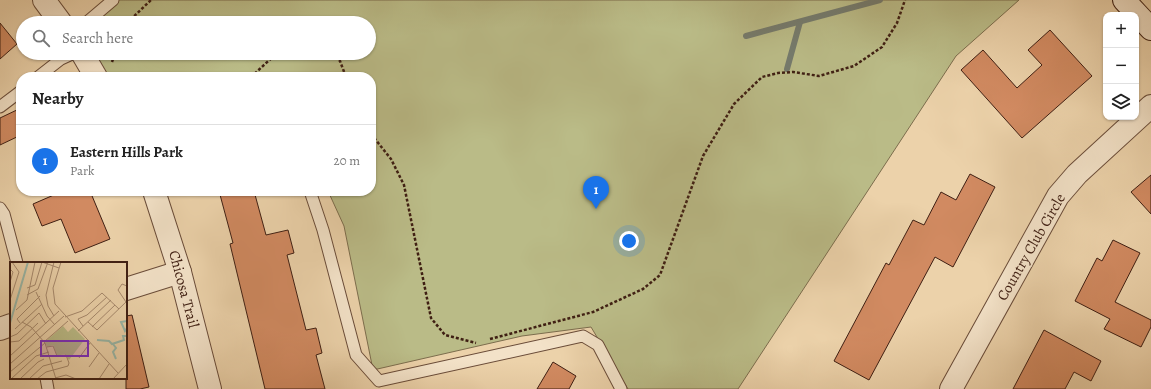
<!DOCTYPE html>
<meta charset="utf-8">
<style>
body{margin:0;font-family:Alegreya,serif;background:#f6f6f6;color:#222}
.controls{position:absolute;right:12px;top:12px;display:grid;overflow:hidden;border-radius:8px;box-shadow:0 1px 3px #0004}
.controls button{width:36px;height:36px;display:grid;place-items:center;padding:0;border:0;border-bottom:1px solid #e0e0e0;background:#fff;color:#222;font:20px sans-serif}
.you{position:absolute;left:629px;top:241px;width:14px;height:14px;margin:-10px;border:3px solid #fff;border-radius:50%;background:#1a73e8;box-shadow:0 0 0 6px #1a73e833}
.badge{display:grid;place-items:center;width:26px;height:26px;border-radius:50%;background:#1a73e8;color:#fff;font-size:13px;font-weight:700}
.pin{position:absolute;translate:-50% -33px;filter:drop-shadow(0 1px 2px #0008)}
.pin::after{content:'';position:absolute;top:21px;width:14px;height:12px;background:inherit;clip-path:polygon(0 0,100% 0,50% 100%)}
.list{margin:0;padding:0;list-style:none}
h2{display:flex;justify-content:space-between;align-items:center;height:52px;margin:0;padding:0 16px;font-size:17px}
h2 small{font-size:13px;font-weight:400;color:#767676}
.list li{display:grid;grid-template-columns:26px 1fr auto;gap:12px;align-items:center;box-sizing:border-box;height:72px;padding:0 16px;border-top:1px solid #e0e0e0}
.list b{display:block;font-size:15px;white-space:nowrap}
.list p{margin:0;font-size:13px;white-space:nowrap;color:#767676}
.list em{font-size:13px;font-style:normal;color:#767676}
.icon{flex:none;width:22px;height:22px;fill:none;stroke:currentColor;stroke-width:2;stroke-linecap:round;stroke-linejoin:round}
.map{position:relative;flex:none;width:1151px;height:389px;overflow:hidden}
.search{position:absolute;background:#fff;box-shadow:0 1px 3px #0004;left:16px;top:16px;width:360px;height:44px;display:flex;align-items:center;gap:10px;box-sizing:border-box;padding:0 14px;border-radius:22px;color:#767676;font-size:15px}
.panel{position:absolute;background:#fff;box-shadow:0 1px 3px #0004;left:16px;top:72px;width:360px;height:124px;border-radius:16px}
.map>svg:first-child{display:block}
.green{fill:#babb87;stroke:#7c6d4d}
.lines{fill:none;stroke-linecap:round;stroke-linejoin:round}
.stream{stroke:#757b6d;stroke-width:6}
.building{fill:#d18a61;stroke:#3f1f13}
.lane-casing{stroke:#6a4c39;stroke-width:13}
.street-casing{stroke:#6a4c39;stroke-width:24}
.secondary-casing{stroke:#3f1f13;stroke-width:24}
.path{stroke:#3f1f13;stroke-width:2.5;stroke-dasharray:3 2;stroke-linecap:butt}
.lane{stroke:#f3e2c8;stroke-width:11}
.street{stroke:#f3e2c8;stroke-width:22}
.secondary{stroke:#f3e2c8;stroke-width:22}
.labels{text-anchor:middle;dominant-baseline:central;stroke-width:3.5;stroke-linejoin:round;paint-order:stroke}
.street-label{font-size:15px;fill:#3f1f13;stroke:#f3e2c8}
.inset-river{fill:none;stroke:#99b8a9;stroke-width:2}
.inset-road{fill:none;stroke:#a78a6e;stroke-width:1}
.view{fill:#7b2cbf;fill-opacity:0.15;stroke:#7b2cbf;stroke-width:2}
.inset-edge{fill:none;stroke:#3f1f13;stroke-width:2}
</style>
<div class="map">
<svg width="1151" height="389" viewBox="0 0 1151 389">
<rect width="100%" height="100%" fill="#ecd2aa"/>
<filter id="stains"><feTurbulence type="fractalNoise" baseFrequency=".005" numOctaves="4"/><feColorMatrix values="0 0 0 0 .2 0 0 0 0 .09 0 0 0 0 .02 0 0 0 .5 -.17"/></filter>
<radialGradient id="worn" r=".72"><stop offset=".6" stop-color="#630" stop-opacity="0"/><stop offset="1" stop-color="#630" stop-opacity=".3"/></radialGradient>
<polygon class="green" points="119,0 1019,0 956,56 738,389 628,389 591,327 522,336 373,370 344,226 328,191 371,191 371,77 107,77 94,53 369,53 369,23 93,23"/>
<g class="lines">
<g class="stream">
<polyline points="746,36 880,0"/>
<polyline points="787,69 800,22"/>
</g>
</g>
<g class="building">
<polygon points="0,23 17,44 0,59"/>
<polygon points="1050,30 1092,76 1022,138 961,70 983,50 1017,88 1042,65 1028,50"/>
<polygon points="21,108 21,135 0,145 0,118"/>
<polygon points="970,174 995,187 953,267 935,257 869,380 834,361 886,263 889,265 913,220 924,225 941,192 956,200"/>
<polygon points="1151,175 1151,214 1131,192"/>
<polygon points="63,191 90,191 110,239 75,253 61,219 42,226 33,204"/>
<polygon points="219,191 254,191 266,235 288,230 294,253 287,255 306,330 316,328 322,353 316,355 325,389 265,389 230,244 233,243"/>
<polygon points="1113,240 1140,253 1115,302 1151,320 1151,327 1141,347 1104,329 1110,319 1075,301 1097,258 1102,261"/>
<polygon points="132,315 149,387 140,389 126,389 126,316"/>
<polygon points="1044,330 1101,361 1091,381 1074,372 1065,389 1013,389"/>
<polygon points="553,362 576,376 569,389 537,389"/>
</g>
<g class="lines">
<defs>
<g id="lane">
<polyline points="86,23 113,0"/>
<polyline points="38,77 61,59 74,53"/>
<polyline points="0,107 21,91"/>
<polyline points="310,191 323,230 356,355 379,381 583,336 598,345 621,389"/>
<polyline points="0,208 4,214 17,263"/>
<polyline points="46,378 48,389"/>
</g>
<g id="street">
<polyline points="44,0 61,23"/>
<polyline points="82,53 96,77"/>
<polyline points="154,191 180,272 210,389"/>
<polyline points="126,289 180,272"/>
<polyline points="0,329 11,325"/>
<polyline points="951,389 1058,196 1077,174 1151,106"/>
</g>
<polyline id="secondary" points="1124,0 1151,29"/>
</defs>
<use href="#lane" class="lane-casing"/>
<use href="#street" class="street-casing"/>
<use href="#secondary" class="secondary-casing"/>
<g class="path">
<polyline points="127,23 151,0"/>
<polyline points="332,53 340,61 346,77"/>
<polyline points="112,62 115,53"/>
<polyline points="251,77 277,53"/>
<polyline points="371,134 391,159 404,185 431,318 445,335 476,343"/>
<polyline points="490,339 593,312 643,289 660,275 703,156 734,104 762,77 778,73 793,72 819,76 854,66 882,47 897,23 905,0"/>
</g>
<use href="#lane" class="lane"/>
<use href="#street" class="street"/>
<use href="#secondary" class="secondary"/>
</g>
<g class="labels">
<g class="street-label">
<text transform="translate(1031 247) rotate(-60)">Country Club Circle</text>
<text transform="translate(184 289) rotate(75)">Chicosa Trail</text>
</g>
</g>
<g transform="translate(10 262)">
<rect width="117" height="117" fill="#ecd2aa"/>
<path d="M 53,64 L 58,70 L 63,65 L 75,77 L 59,98 L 55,92 L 47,94 L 43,83 L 37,85 L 35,80 Z" fill="#babb87"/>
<path class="inset-river" d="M 117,59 L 111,60 L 115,69 L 117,66M 0,61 L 18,0M 87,78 L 99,79 L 102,82 L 114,78 L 113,74 L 117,74 L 117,71M 103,82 L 106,86 L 103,90 L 106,97"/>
<path class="inset-road" d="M 32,0 L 49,6M 51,0 L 43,26 L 45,42 L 108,111M 0,7 L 3,10 L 0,20M 17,26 L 25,23 L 32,0M 26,30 L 37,54 L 45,63M 17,33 L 28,27 L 38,0M 0,38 L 9,10 L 2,0M 6,48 L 17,38 L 25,0M 44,54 L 38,44 L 36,33 L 44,0M 55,55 L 72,49 L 92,31 L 109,47M 12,60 L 21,65 L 35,81 L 46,117M 78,60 L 87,68 L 116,40 L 108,28 L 112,22 L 117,24M 10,61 L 7,57 L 30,34M 73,64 L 68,57 L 77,53 L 97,35M 82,65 L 105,43M 5,67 L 32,42M 68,69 L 101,38M 0,75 L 7,72 L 29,51 L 36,62M 0,80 L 9,79 L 28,61M 34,80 L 58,59M 0,94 L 49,49M 69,96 L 80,81M 0,102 L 54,54M 79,105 L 89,91M 0,110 L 35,81M 45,116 L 56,113 L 66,117M 1,117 L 26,94 L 39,90M 10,117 L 28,100 L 34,97M 19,117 L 33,104 L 52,99M 27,117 L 36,110 L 58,104 L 59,101 L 56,93 L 47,94 L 43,84 L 37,85M 89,117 L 99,102M 103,117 L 117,102"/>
<path class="view" d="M 31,79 L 78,79 L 78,94 L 31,94 Z"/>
<rect width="117" height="117" class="inset-edge"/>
</g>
<rect width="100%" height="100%" filter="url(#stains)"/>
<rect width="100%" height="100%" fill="url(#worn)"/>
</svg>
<div class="controls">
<button>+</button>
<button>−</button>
<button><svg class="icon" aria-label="layers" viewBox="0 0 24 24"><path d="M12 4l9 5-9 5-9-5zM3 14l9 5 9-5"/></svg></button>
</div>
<div class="you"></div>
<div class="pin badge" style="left:596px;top:209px">1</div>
<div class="search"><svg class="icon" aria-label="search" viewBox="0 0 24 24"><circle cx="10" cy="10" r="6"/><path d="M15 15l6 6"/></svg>Search here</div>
<section class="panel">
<h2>Nearby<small></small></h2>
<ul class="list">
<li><span class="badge">1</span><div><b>Eastern Hills Park</b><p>Park</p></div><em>20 m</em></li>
</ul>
</section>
</div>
